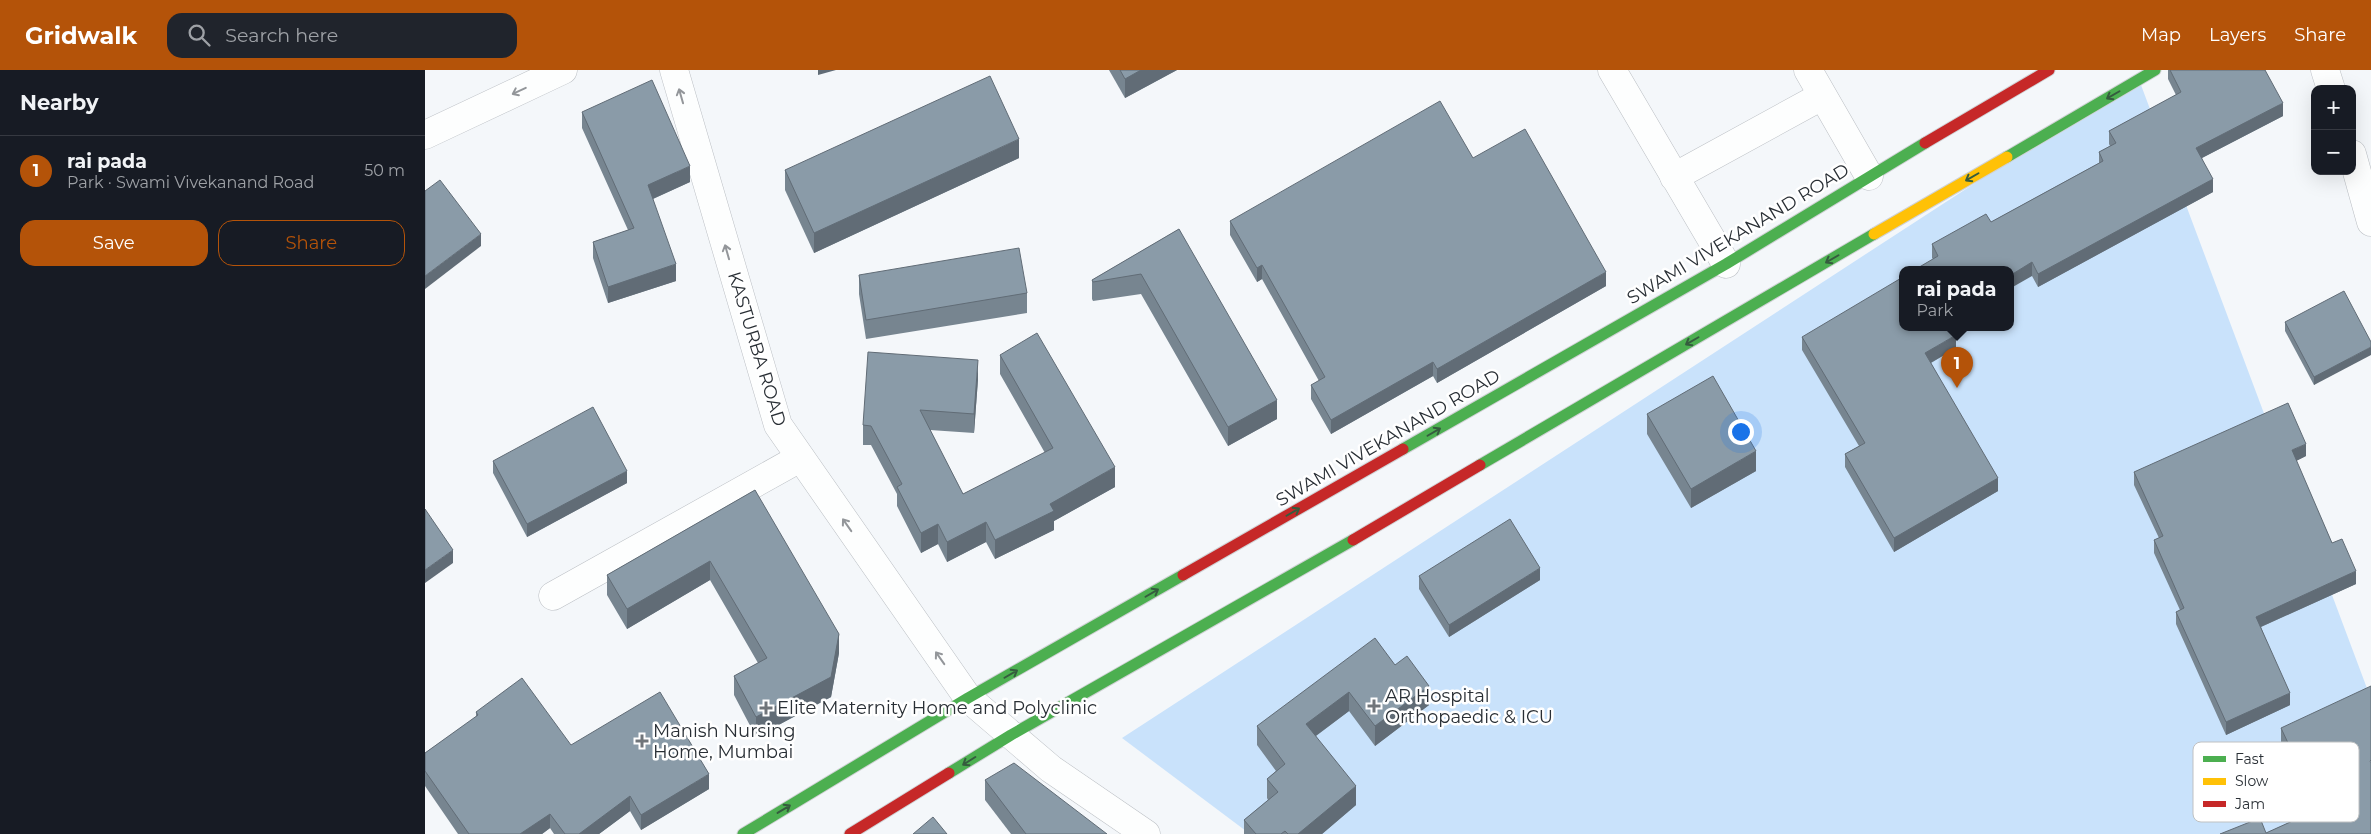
<!DOCTYPE html>
<meta charset="utf-8">
<style>
body{margin:0;font-family:Montserrat,sans-serif;background:#20242c;color:#f1f3f6}
.controls{position:absolute;right:15px;top:15px;display:grid;overflow:hidden;border-radius:10px;box-shadow:0 5px 20px #0002}
.controls button{width:45px;height:45px;display:grid;place-items:center;padding:0;border:0;border-bottom:1px solid #363941;background:#171b24;color:#f1f3f6;font:25px sans-serif}
.you{position:absolute;left:1315px;top:361px;width:18px;height:18px;margin:-12px;border:4px solid #fff;border-radius:50%;background:#1a73e8;box-shadow:0 0 0 8px #1a73e833}
.badge{display:grid;place-items:center;width:32px;height:32px;border-radius:50%;background:#b45309;color:#fff;font-size:16px;font-weight:700}
.pin{position:absolute;translate:-50% -41px;filter:drop-shadow(0 1px 2px #0008)}
.pin::after{content:'';position:absolute;top:26px;width:18px;height:15px;background:inherit;clip-path:polygon(0 0,100% 0,50% 100%)}
.popup{position:absolute;left:1474px;top:196px;width:115px;height:65px;box-sizing:border-box;display:grid;place-content:center;border-radius:10px;background:#171b24;filter:drop-shadow(0 1px 4px #0005);font-size:16px;white-space:nowrap;color:#9ea1a6}
.popup b{font-size:19px;color:#f1f3f6}
.popup::after{content:'';position:absolute;left:50%;top:100%;margin-left:-10px;border:10px solid transparent;border-top-color:#171b24}
.list{margin:0;padding:0;list-style:none}
h2{display:flex;justify-content:space-between;align-items:center;height:65px;margin:0;padding:0 20px;font-size:21px}
h2 small{font-size:16px;font-weight:400;color:#9ea1a6}
.list li{display:grid;grid-template-columns:32px 1fr auto;gap:15px;align-items:center;box-sizing:border-box;height:70px;padding:0 20px;border-top:1px solid #363941}
.list b{display:block;font-size:19px;white-space:nowrap}
.list p{margin:0;font-size:16px;white-space:nowrap;color:#9ea1a6}
.list em{font-size:16px;font-style:normal;color:#9ea1a6}
.actions{display:flex;gap:10px;padding:15px 20px}
.actions a{flex:1;padding:11px 0;border:1px solid #b45309;border-radius:15px;text-align:center;font-size:18px;color:#b45309}
.actions .main{background:#b45309;color:#fff}
.icon{flex:none;width:28px;height:28px;fill:none;stroke:currentColor;stroke-width:2;stroke-linecap:round;stroke-linejoin:round}
.map{position:relative;flex:none;width:1946px;height:764px;overflow:hidden}
header{display:flex;align-items:center;gap:30px;box-sizing:border-box;height:70px;padding:0 25px;background:#b45309;color:#fff}
header strong{font-size:24px}
nav{display:flex;gap:28px;margin-inline-start:auto;font-size:18px}
.search{width:350px;height:45px;background:#20242c;display:flex;align-items:center;gap:12px;box-sizing:border-box;padding:0 18px;border-radius:15px;color:#9ea1a6;font-size:19px}
main{display:flex}
aside{flex:1;background:#171b24}
.map>svg:first-child{display:block}
.green{fill:#c9e2fb;fill-rule:evenodd}
.lines{fill:none;stroke-linecap:round;stroke-linejoin:round}
.street-casing{stroke:#bbbfc4;stroke-width:29}
.fast-casing{stroke:#d0d2d5;stroke-width:13}
.slow-casing{stroke:#d0d2d5;stroke-width:13}
.jam-casing{stroke:#d0d2d5;stroke-width:13}
.street{stroke:#fdfefe;stroke-width:28}
.fast{stroke:#4caf50;stroke-width:11}
.slow{stroke:#ffc107;stroke-width:11}
.jam{stroke:#c62828;stroke-width:11}
.wall{fill:#778590}
.shaded-wall{fill:#616c76}
.building{fill:#8a9ba8;stroke:#616c76}
.oneway{stroke:#93969a}
.oneway2{stroke:#355c3e}
.poi-dot{fill:#70757a;stroke:#fff;stroke-width:2}
.labels{text-anchor:middle;dominant-baseline:central;stroke-width:5;stroke-linejoin:round;paint-order:stroke}
.street-label{font-size:18px;fill:#292f35;stroke:#fff}
.poi-label{font-size:18px;fill:#292f35;stroke:#fff;text-anchor:start}
.key{fill:#fff;stroke:#bfc1c2;stroke-width:1}
.key-label{font-size:14px;fill:#292f35}
</style>
<header>
<strong>Gridwalk</strong>
<div class="search"><svg class="icon" aria-label="search" viewBox="0 0 24 24"><circle cx="10" cy="10" r="6"/><path d="M15 15l6 6"/></svg>Search here</div>
<nav><a>Map</a><a>Layers</a><a>Share</a></nav>
</header>
<main>
<aside>
<h2>Nearby<small></small></h2>
<ul class="list">
<li><span class="badge">1</span><div><b>rai pada</b><p>Park · Swami Vivekanand Road</p></div><em>50 m</em></li>
</ul>
<div class="actions"><a class="main">Save</a><a>Share</a></div>
</aside>
<div class="map">
<svg width="1946" height="764" viewBox="0 0 1946 764">
<rect width="100%" height="100%" fill="#f4f7fa"/>
<path class="green" d="M 1713,7 L 1946,629 L 1946,764 L 825,764 L 697,668 ZM 1478,199 L 1586,199 L 1586,257 L 1478,257 Z"/>
<g class="lines">
<defs>
<g id="street">
<polyline points="249,0 353,355 543,628 626,699 721,764"/>
<polyline points="1187,0 1301,194"/>
<polyline points="1383,0 1444,106"/>
<polyline points="1900,0 1906,19"/>
<polyline points="0,65 138,0"/>
<polyline points="1927,84 1946,152"/>
<polyline points="1249,107 1397,26"/>
<polyline points="128,526 375,388"/>
</g>
<g id="fast">
<polyline points="1582,87 1730,0"/>
<polyline points="978,379 1301,194 1500,73"/>
<polyline points="1055,395 1449,164"/>
<polyline points="524,703 586,665 928,470"/>
<polyline points="318,764 543,628 758,505"/>
</g>
<polyline id="slow" points="1449,164 1582,87"/>
<g id="jam">
<polyline points="1500,73 1624,0"/>
<polyline points="928,470 1055,395"/>
<polyline points="758,505 978,379"/>
<polyline points="425,764 524,703"/>
</g>
</defs>
<use href="#street" class="street-casing"/>
<use href="#fast" class="fast-casing"/>
<use href="#slow" class="slow-casing"/>
<use href="#jam" class="jam-casing"/>
<use href="#street" class="street"/>
<use href="#fast" class="fast"/>
<use href="#slow" class="slow"/>
<use href="#jam" class="jam"/>
</g>
<g class="wall">
<polygon points="684,0 752,0 700,28"/>
<polygon points="1743,0 1840,0 1858,46 1777,88 1788,122 1613,217 1607,206 1508,189 1507,188 1507,174 1566,152 1674,93 1674,82 1685,76 1684,74 1684,61 1751,25 1743,9"/>
<polygon points="157,42 265,112 228,129 251,211 183,233 168,188 168,172 203,160 157,58"/>
<polygon points="594,88 389,183 360,120 360,100"/>
<polygon points="1048,88 1181,216 1012,313 1008,306 906,364 886,329 886,315 894,311 837,209 832,212 805,165 805,151"/>
<polygon points="754,159 852,349 803,376 716,224 668,231 667,229 667,210"/>
<polygon points="434,205 602,223 602,243 441,269 434,224"/>
<polygon points="1860,252 1946,272 1889,315 1860,261"/>
<polygon points="1377,267 1531,278 1506,293 1573,421 1469,482 1420,397 1420,384 1434,376 1377,280"/>
<polygon points="575,285 690,417 629,451 629,460 570,489 561,472 522,492 513,474 496,483 472,436 472,424 446,375 438,375 438,355 553,309 549,363 505,360 538,424 620,383 575,304"/>
<polygon points="1222,344 1331,401 1266,438 1222,364"/>
<polygon points="1881,386 1871,391 1907,473 1931,514 1836,557 1865,635 1801,665 1751,554 1751,542 1755,540 1729,483 1729,470 1734,468 1709,415 1709,402"/>
<polygon points="68,391 202,413 102,467 68,403"/>
<polygon points="330,420 414,583 406,627 331,667 309,625 309,606 333,593 285,510 202,559 182,525 182,505"/>
<polygon points="994,506 1115,510 1024,567 994,519"/>
<polygon points="970,595 1004,635 950,676 924,641 891,666 931,735 897,764 819,764 819,750 843,730 842,728 842,709 851,701 832,675 832,656"/>
<polygon points="51,642 146,675 284,719 216,760 205,741 174,764 129,764 125,758 117,764 33,764 0,716 0,683 51,647"/>
<polygon points="1856,658 1946,764 1841,763 1888,742 1856,673"/>
<polygon points="560,710 682,764 586,764 560,730"/>
</g>
<g class="shaded-wall">
<polygon points="393,0 411,0 393,5"/>
<polygon points="716,0 752,0 700,28 700,9"/>
<polygon points="1858,33 1858,46 1771,91 1771,78"/>
<polygon points="594,69 594,88 389,183 389,163"/>
<polygon points="265,96 265,112 223,131 223,115"/>
<polygon points="1788,109 1788,122 1613,217 1613,204"/>
<polygon points="56,164 56,176 0,219 0,206"/>
<polygon points="1607,192 1607,206 1586,218 1586,205"/>
<polygon points="251,194 251,211 183,233 183,217"/>
<polygon points="837,195 837,209 832,212 832,198"/>
<polygon points="1181,202 1181,216 1012,313 1012,299"/>
<polygon points="1531,265 1531,278 1500,296 1500,283"/>
<polygon points="1946,277 1946,285 1889,315 1889,307"/>
<polygon points="553,290 553,309 549,363 549,344"/>
<polygon points="1008,292 1008,306 906,364 906,350"/>
<polygon points="852,330 852,349 803,376 803,357"/>
<polygon points="1881,374 1881,386 1867,393 1867,380"/>
<polygon points="1331,381 1331,401 1266,438 1266,419"/>
<polygon points="690,397 690,417 629,451 629,460 570,489 570,470 625,434"/>
<polygon points="202,401 202,413 102,467 102,454"/>
<polygon points="1573,408 1573,421 1469,482 1469,468"/>
<polygon points="561,452 561,472 522,492 522,472"/>
<polygon points="513,454 513,474 496,483 496,463"/>
<polygon points="28,480 28,493 0,513 0,500"/>
<polygon points="285,491 285,510 202,559 202,539"/>
<polygon points="1115,498 1115,510 1024,567 1024,555"/>
<polygon points="1931,501 1931,514 1831,559 1831,547"/>
<polygon points="414,564 414,583 406,627 331,667 331,647"/>
<polygon points="1004,616 1004,635 950,676 950,656"/>
<polygon points="924,622 924,641 881,673 881,654"/>
<polygon points="1865,623 1865,635 1801,665 1801,652"/>
<polygon points="284,704 284,719 216,760 216,745"/>
<polygon points="931,716 931,735 897,764 873,764"/>
<polygon points="205,726 205,741 174,764 154,764"/>
<polygon points="125,744 125,758 117,764 95,764"/>
</g>
<g class="building">
<polygon points="695,0 716,0 700,9"/>
<polygon points="1745,0 1840,0 1858,33 1771,78 1788,109 1613,204 1607,192 1586,205 1586,199 1491,199 1513,186 1507,174 1561,144 1566,152 1678,91 1674,82 1691,73 1684,61 1756,22"/>
<polygon points="565,6 594,69 389,163 360,100"/>
<polygon points="227,10 265,96 223,115 251,194 183,217 168,172 209,158 157,42"/>
<polygon points="1015,31 1048,88 1100,59 1181,202 1012,299 1008,292 906,350 886,315 900,307 837,195 832,198 805,151"/>
<polygon points="15,110 56,164 0,206 0,121"/>
<polygon points="754,159 852,330 803,357 716,204 668,212 667,210"/>
<polygon points="594,178 602,223 441,250 434,205"/>
<polygon points="1478,207 1478,257 1526,257 1531,265 1500,283 1573,408 1469,468 1420,384 1440,373 1377,267"/>
<polygon points="1919,221 1946,272 1946,277 1889,307 1860,252"/>
<polygon points="612,263 690,397 625,434 629,441 570,470 561,452 522,472 513,454 496,463 472,417 477,414 446,356 438,355 443,282 553,290 549,344 495,340 538,424 628,378 575,285"/>
<polygon points="1288,306 1331,381 1266,419 1222,344"/>
<polygon points="1863,333 1881,374 1867,380 1907,473 1917,469 1931,501 1831,547 1865,623 1801,652 1751,542 1759,538 1729,470 1738,466 1709,402"/>
<polygon points="168,337 202,401 102,454 68,391"/>
<polygon points="330,420 414,564 406,607 331,647 309,606 342,588 285,491 202,539 182,505"/>
<polygon points="0,439 28,480 0,500"/>
<polygon points="1085,449 1115,498 1024,555 994,506"/>
<polygon points="950,568 970,595 982,586 1004,616 950,656 924,622 881,654 931,716 873,764 863,764 860,761 856,764 831,764 819,750 853,722 842,709 860,694 832,656"/>
<polygon points="97,608 146,675 235,622 284,704 216,745 205,726 154,764 140,764 125,744 95,764 44,764 0,701 0,683 53,645 51,642"/>
<polygon points="1946,616 1946,690 1945,691 1946,693 1946,764 1795,764 1835,748 1841,763 1894,739 1856,658"/>
<polygon points="589,693 682,764 601,764 560,710"/>
<polygon points="508,747 522,764 488,764"/>
</g>
<defs><path id="oneway-shaft" d="M-6 0H5M1.5-3L5.5 0L1.5 3" fill="none" stroke-width="1.6" stroke-linecap="round" stroke-linejoin="round" transform="scale(1.25)"/></defs>
<g class="oneway">
<use href="#oneway-shaft" transform="translate(94 21) rotate(155)"/>
<use href="#oneway-shaft" transform="translate(256 26) rotate(-106)"/>
<use href="#oneway-shaft" transform="translate(302 182) rotate(-106)"/>
<use href="#oneway-shaft" transform="translate(422 455) rotate(-125)"/>
<use href="#oneway-shaft" transform="translate(515 588) rotate(-125)"/>
</g>
<g class="oneway2">
<use href="#oneway-shaft" transform="translate(1688 25) rotate(150)"/>
<use href="#oneway-shaft" transform="translate(1547 107) rotate(150)"/>
<use href="#oneway-shaft" transform="translate(1407 189) rotate(150)"/>
<use href="#oneway-shaft" transform="translate(1267 271) rotate(150)"/>
<use href="#oneway-shaft" transform="translate(1009 362) rotate(-30)"/>
<use href="#oneway-shaft" transform="translate(868 442) rotate(-30)"/>
<use href="#oneway-shaft" transform="translate(727 523) rotate(-30)"/>
<use href="#oneway-shaft" transform="translate(586 604) rotate(-30)"/>
<use href="#oneway-shaft" transform="translate(544 691) rotate(148)"/>
<use href="#oneway-shaft" transform="translate(359 739) rotate(-31)"/>
</g>
<g class="poi-dot">
<path d="M946.5 628.5h5v5h5v5h-5v5h-5v-5h-5v-5h5z"/>
<path d="M338.5 630.5h5v5h5v5h-5v5h-5v-5h-5v-5h5z"/>
<path d="M214.5 663.5h5v5h5v5h-5v5h-5v-5h-5v-5h5z"/>
</g>
<g class="labels">
<g class="street-label">
<text transform="translate(1313 164) rotate(-31)">SWAMI VIVEKANAND ROAD</text>
<text transform="translate(332 279) rotate(73)">KASTURBA ROAD</text>
<text transform="translate(963 368) rotate(-30)">SWAMI VIVEKANAND ROAD</text>
</g>
<g class="poi-label">
<text x="960" y="626">AR Hospital<tspan x="960" dy="21">Orthopaedic &amp; ICU</tspan></text>
<text x="352" y="638">Elite Maternity Home and Polyclinic</text>
<text x="228" y="661">Manish Nursing<tspan x="228" dy="21">Home, Mumbai</tspan></text>
</g>
</g>
<rect x="1768" y="672" width="166" height="80" rx="8" class="key"/>
<rect x="1778" y="686" width="23" height="6" fill="#4caf50"/>
<rect x="1778" y="708" width="23" height="7" fill="#ffc107"/>
<rect x="1778" y="731" width="23" height="6" fill="#c62828"/>
<g class="key-label">
<text x="1810" y="694">Fast</text>
<text x="1810" y="716">Slow</text>
<text x="1810" y="739">Jam</text>
</g>
</svg>
<div class="controls">
<button>+</button>
<button>−</button>
</div>
<div class="you"></div>
<div class="pin badge" style="left:1532px;top:318px">1</div>
<div class="popup"><b>rai pada</b>Park</div>
</div>
</main>
